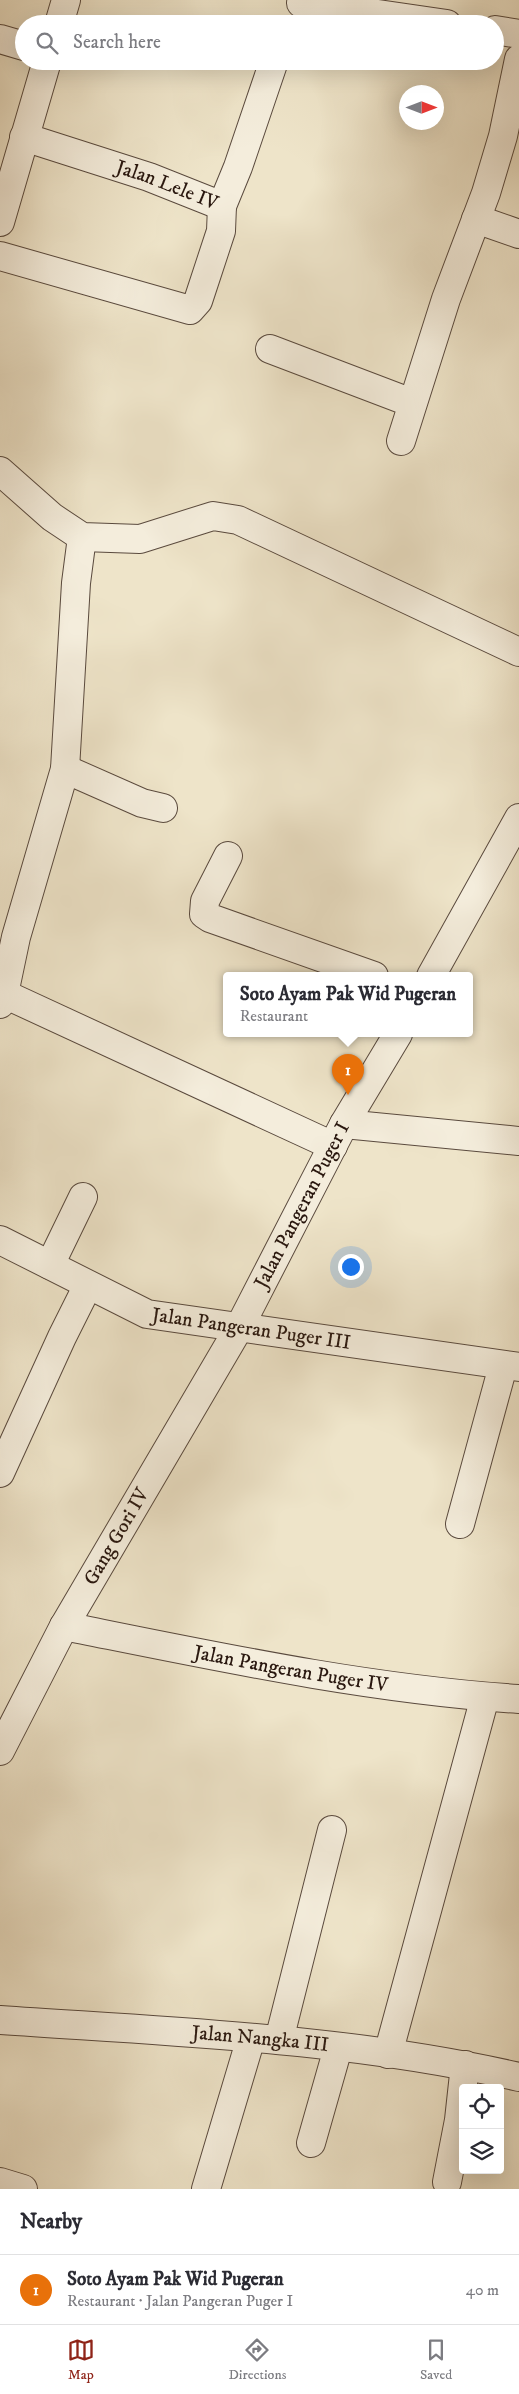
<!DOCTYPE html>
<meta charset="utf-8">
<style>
body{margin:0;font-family:"IM FELL DW Pica",serif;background:#f7f7f7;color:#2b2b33}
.controls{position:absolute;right:15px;bottom:15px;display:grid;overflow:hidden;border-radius:5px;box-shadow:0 5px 20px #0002}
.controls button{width:45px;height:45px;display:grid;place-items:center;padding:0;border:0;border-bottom:1px solid #e1e1e2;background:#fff;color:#2b2b33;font:25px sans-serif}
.compass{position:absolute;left:399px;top:85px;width:45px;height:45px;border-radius:50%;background:#fff;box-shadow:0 5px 20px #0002;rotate:90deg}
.you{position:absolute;left:350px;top:1266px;width:18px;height:18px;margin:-12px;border:4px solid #fff;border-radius:50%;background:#1a73e8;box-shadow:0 0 0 8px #1a73e833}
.badge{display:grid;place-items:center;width:32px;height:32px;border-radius:50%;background:#8f2418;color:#fff;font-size:16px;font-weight:700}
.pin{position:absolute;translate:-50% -41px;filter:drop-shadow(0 1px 2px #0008)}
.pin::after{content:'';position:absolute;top:26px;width:18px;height:15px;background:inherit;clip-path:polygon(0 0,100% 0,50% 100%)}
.popup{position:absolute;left:223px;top:972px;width:250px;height:65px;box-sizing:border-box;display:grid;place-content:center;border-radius:5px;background:#fff;filter:drop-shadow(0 1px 4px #0005);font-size:16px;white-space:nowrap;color:#7c7c81}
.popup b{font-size:19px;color:#2b2b33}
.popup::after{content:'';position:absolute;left:50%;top:100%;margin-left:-10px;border:10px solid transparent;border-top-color:#fff}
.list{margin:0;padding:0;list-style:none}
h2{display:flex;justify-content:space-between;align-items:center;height:65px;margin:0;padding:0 20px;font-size:21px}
h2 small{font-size:16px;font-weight:400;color:#7c7c81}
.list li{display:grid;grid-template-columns:32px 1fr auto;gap:15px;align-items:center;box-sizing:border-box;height:70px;padding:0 20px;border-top:1px solid #e1e1e2}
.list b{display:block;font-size:19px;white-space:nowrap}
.list p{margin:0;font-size:16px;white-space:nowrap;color:#7c7c81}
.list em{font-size:16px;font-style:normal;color:#7c7c81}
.icon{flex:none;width:28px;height:28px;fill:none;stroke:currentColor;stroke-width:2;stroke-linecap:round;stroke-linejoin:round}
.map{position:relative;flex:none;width:519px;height:2189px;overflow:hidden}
.search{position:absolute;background:#fff;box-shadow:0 5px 20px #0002;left:15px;right:15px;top:15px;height:55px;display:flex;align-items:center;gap:12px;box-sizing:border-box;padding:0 18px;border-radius:28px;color:#7c7c81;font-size:19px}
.sheet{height:135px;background:#fff}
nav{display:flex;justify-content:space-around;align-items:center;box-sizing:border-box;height:70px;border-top:1px solid #e1e1e2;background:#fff;font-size:14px;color:#7c7c81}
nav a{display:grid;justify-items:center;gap:2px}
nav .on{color:#8f2418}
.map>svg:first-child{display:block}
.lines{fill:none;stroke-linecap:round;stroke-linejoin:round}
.minor-casing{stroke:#5a4a3e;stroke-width:30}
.minor{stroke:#f4eddc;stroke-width:28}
.labels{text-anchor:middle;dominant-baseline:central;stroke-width:4;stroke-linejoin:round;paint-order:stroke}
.street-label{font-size:20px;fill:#29170f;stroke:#f4eddc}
</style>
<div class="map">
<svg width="519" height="2189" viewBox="0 0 519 2189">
<rect width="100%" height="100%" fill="#eee4c9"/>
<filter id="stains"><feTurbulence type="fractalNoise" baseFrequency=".004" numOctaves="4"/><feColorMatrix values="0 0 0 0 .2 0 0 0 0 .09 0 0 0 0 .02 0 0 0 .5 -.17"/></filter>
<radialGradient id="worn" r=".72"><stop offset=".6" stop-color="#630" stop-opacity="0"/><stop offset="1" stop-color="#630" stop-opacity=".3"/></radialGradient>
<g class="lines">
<defs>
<g id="minor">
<polyline points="301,3 447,24"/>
<polyline points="59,24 66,0"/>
<polyline points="495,30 519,34"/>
<polyline points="0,39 24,46"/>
<path id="s1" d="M 24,137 L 149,177 L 222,206 L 238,167 L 274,61"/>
<polyline points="476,219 519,234"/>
<polyline points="0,222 47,61"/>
<polyline points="0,256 190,310 198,301 221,231 222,206"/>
<polyline points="270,349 412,403"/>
<polyline points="401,441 446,299 486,193 503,136 519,59"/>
<polyline points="0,471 52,517 82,537 140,539 213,516 238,520 519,652"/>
<polyline points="65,769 142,803 163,808"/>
<polyline points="228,856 205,901 204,914 210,918 374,976"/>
<polyline points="431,976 519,818"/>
<polyline points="0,992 333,1146"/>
<polyline points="0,1004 4,994 16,937 65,769 76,583 82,537"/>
<polyline points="344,1124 519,1141"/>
<path id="s2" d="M 0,1240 L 147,1314 L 519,1367"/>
<polyline points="50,1265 83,1197"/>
<polyline points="0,1473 62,1337 88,1285"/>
<polyline points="460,1524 503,1366"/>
<path id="s3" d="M 64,1626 C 214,1656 366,1689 519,1699"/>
<path id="s4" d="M 0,1751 L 64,1626 L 240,1326 L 344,1124 L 398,1034"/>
<path id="s5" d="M 0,2020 C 173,2032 349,2038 519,2077"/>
<polyline points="279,2040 332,1830"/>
<polyline points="388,2054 485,1697"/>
<polyline points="311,2143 338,2048"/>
<polyline points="0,2182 23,2189"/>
<polyline points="447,2182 459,2120 465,2065"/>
<polyline points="206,2189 251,2038"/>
</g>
</defs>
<use href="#minor" class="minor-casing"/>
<use href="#minor" class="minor"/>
</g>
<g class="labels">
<g class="street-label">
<text stroke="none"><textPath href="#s1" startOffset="151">Jalan Lele IV</textPath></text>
<text stroke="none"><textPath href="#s4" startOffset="624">Jalan Pangeran Puger I</textPath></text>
<text stroke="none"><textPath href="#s2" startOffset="270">Jalan Pangeran Puger III</textPath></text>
<text stroke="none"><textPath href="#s4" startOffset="244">Gang Gori IV</textPath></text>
<text stroke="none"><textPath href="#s3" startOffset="231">Jalan Pangeran Puger IV</textPath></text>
<text stroke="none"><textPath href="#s5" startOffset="261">Jalan Nangka III</textPath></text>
</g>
</g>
<rect width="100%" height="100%" filter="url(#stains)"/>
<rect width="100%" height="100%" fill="url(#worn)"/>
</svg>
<div class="controls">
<button><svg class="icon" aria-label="locate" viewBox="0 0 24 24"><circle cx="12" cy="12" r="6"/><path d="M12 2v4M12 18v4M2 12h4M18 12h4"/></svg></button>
<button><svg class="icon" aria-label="layers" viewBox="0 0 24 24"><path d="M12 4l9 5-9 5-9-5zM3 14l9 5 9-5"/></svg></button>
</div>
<svg class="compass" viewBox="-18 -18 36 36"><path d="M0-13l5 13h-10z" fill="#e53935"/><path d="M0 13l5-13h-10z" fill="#7c7c81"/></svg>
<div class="you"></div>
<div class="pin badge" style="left:348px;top:1095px;background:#e8710a">1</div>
<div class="popup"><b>Soto Ayam Pak Wid Pugeran</b>Restaurant</div>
<div class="search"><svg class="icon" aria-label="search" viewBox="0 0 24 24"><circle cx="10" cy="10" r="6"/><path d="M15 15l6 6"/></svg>Search here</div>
</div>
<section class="sheet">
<h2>Nearby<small></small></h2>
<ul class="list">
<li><span class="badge" style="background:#e8710a">1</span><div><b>Soto Ayam Pak Wid Pugeran</b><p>Restaurant · Jalan Pangeran Puger I</p></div><em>40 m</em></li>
</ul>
</section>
<nav>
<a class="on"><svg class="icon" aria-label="map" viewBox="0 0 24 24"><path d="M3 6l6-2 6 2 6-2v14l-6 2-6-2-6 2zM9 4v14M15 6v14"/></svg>Map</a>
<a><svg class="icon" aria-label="directions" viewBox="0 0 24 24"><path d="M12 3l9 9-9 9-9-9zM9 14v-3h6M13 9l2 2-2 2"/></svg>Directions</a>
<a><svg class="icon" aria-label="saved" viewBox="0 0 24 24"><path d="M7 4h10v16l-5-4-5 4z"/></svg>Saved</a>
</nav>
